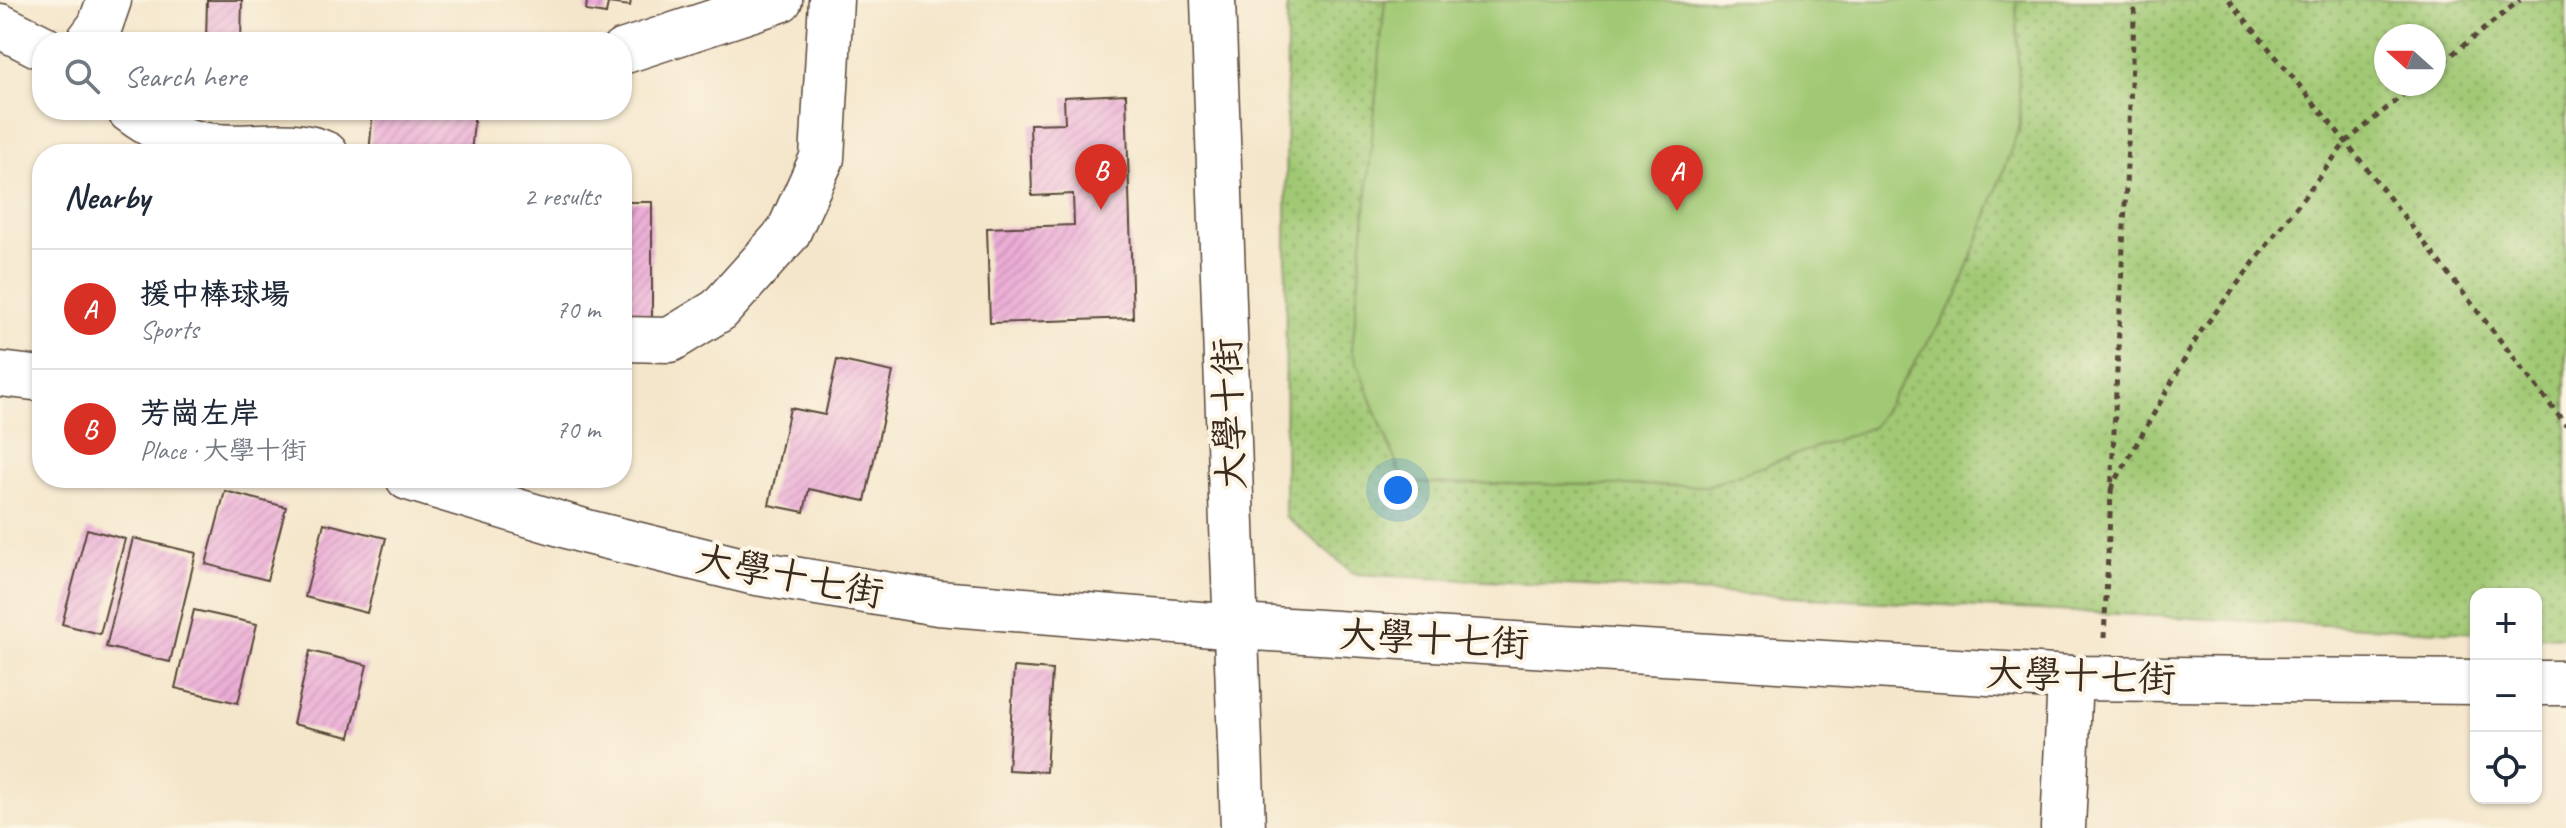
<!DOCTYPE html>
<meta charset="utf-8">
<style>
body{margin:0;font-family:Caveat,"LXGW WenKai TC",sans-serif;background:#f2f2f3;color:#1f2937}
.controls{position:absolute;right:24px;bottom:24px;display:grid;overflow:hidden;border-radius:16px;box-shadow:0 2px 6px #0004}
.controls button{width:72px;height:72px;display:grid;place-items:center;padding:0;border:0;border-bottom:2px solid #e0e1e3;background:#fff;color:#1f2937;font:40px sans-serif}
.compass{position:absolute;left:2374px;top:24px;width:72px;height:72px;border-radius:50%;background:#fff;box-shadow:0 2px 6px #0004;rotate:291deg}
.you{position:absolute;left:1398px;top:490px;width:28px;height:28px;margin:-20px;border:6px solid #fff;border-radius:50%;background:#1a73e8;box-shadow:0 0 0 12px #1a73e833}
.badge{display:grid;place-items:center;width:52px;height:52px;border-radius:50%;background:#d93025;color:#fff;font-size:26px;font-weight:700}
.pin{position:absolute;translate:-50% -66px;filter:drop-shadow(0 2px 4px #0008)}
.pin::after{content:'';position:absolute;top:42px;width:28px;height:24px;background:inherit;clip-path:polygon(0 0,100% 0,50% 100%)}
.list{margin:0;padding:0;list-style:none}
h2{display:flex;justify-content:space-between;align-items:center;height:104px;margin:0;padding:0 32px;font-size:34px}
h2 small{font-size:26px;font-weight:400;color:#747a83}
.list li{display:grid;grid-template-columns:52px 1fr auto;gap:24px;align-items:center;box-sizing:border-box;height:120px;padding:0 32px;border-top:2px solid #e0e1e3}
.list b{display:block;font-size:30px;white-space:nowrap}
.list p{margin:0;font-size:26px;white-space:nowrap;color:#747a83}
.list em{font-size:26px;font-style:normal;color:#747a83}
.icon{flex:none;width:44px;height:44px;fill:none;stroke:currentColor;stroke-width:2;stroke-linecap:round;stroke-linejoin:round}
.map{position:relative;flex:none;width:2566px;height:828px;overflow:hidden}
.search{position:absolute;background:#fff;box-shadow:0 2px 6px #0004;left:32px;top:32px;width:600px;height:88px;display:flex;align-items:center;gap:20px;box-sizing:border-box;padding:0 28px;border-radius:32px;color:#747a83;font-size:30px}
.panel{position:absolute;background:#fff;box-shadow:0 2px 6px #0004;left:32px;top:144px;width:600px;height:344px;border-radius:32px}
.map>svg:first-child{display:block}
.grass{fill:url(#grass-dots);stroke:#6e7a49;stroke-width:2;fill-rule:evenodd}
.pitch{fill:#a1c974;stroke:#6e7a49;stroke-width:2}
.building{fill:url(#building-hatch)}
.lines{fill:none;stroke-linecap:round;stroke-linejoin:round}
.minor-casing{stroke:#574638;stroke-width:47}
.path{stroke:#574638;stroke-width:5;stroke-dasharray:6 6;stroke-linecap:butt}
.minor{stroke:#fff;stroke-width:44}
.labels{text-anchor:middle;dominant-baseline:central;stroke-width:8;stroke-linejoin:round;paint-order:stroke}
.street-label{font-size:38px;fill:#3b2a1e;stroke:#fcf5e5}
</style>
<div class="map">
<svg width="2566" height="828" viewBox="0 0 2566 828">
<defs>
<pattern id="grass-dots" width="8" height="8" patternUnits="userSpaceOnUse" patternTransform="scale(2)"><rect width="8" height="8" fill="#a1c974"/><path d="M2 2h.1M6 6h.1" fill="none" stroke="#84a35f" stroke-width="1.8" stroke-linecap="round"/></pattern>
<pattern id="building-hatch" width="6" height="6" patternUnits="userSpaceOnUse" patternTransform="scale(2)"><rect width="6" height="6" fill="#ebacd6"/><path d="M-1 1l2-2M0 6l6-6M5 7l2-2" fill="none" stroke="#ca94b7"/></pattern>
</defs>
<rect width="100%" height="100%" fill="#fcf5e5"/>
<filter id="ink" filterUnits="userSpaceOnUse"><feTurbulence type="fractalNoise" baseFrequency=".0125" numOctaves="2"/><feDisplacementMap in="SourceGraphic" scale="16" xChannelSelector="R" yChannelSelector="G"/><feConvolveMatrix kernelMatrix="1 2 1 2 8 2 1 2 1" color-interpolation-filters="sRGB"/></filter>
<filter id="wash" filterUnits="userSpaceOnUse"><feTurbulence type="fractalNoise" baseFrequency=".006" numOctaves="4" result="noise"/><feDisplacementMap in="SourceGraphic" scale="32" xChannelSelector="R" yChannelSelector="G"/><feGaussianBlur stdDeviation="1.8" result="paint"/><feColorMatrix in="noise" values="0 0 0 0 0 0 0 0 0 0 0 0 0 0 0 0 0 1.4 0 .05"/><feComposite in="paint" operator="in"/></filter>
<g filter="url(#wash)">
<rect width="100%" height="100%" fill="#f4e6cb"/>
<path class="grass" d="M 1287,0 L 2566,0 L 2566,637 L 2536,636 L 2536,594 L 2476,594 L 2476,633 L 1354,574 L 1285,516 ZM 2386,36 L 2434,36 L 2434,84 L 2386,84 Z"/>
<polygon class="pitch" points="1385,0 2016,0 2020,125 1957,297 1873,427 1707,486 1404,483 1352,350"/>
<g id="blocks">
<g class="building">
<polygon points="207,0 242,0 241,42 206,42"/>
<polygon points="587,0 631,0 630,6 608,3 606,14 586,11"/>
<polygon points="1126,94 1133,318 990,323 987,228 1074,225 1073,194 1032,196 1030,124 1065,123 1064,97"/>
<polygon points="204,110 239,110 239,114 203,114"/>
<polygon points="373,110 475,110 471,154 369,154"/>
<rect x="622" y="202" width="30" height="128"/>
<polygon points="837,360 893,372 865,501 809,489 804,512 769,505 790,408 825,415"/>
<polygon points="225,491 286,507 267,580 206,564"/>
<polygon points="324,523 386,538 367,613 305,597"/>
<polygon points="87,529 125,539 100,634 62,624"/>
<polygon points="133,538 196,553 170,662 106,647"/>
<polygon points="194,610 257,624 238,703 175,688"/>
<polygon points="310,651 367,665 350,737 293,724"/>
<polygon points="1014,667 1052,670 1046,772 1008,770"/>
</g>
</g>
</g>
<g filter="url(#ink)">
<use href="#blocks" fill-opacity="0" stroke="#574638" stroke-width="2"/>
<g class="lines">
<defs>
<g id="minor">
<polyline points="1213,0 1243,828"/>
<polyline points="0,26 42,47"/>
<polyline points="88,42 100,26 109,0"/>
<polyline points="622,52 780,0"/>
<path d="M 129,110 C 154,129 182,143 214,146 C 250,150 292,138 326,154"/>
<polyline points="622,339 670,340 719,310 788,233 822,158 831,0"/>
<polyline points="0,374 42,379"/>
<polyline points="408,478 587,532 751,572 938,603 1238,627 2070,678 2476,682"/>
<polyline points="2536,683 2566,683"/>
<polyline points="2063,828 2070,678"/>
</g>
</defs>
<use href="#minor" class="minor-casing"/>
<g class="path">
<polyline points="2229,0 2346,142 2566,425"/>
<polyline points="2434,69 2520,0"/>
<polyline points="2111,489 2199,334 2346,142 2416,84"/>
<polyline points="2104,638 2135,0"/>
</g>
<use href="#minor" class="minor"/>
</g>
</g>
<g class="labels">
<g class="street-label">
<text transform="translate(1229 414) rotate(-92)">大學十街</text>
<text transform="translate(790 576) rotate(11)">大學十七街</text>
<text transform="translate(1434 639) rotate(3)">大學十七街</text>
<text transform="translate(2081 676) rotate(2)">大學十七街</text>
</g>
</g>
</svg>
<div class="controls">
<button>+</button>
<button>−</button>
<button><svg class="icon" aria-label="locate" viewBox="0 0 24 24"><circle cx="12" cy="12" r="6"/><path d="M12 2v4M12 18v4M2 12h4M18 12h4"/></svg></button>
</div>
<svg class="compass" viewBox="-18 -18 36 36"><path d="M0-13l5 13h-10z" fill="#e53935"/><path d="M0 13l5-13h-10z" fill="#747a83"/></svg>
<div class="you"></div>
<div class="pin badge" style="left:1677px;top:211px">A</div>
<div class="pin badge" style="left:1101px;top:210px">B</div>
<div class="search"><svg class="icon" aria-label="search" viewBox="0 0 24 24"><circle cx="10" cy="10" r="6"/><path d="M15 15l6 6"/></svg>Search here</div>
<section class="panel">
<h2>Nearby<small>2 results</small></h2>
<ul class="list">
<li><span class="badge">A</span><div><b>援中棒球場</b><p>Sports</p></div><em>70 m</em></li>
<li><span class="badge">B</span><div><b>芳崗左岸</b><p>Place · 大學十街</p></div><em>70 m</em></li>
</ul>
</section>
</div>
